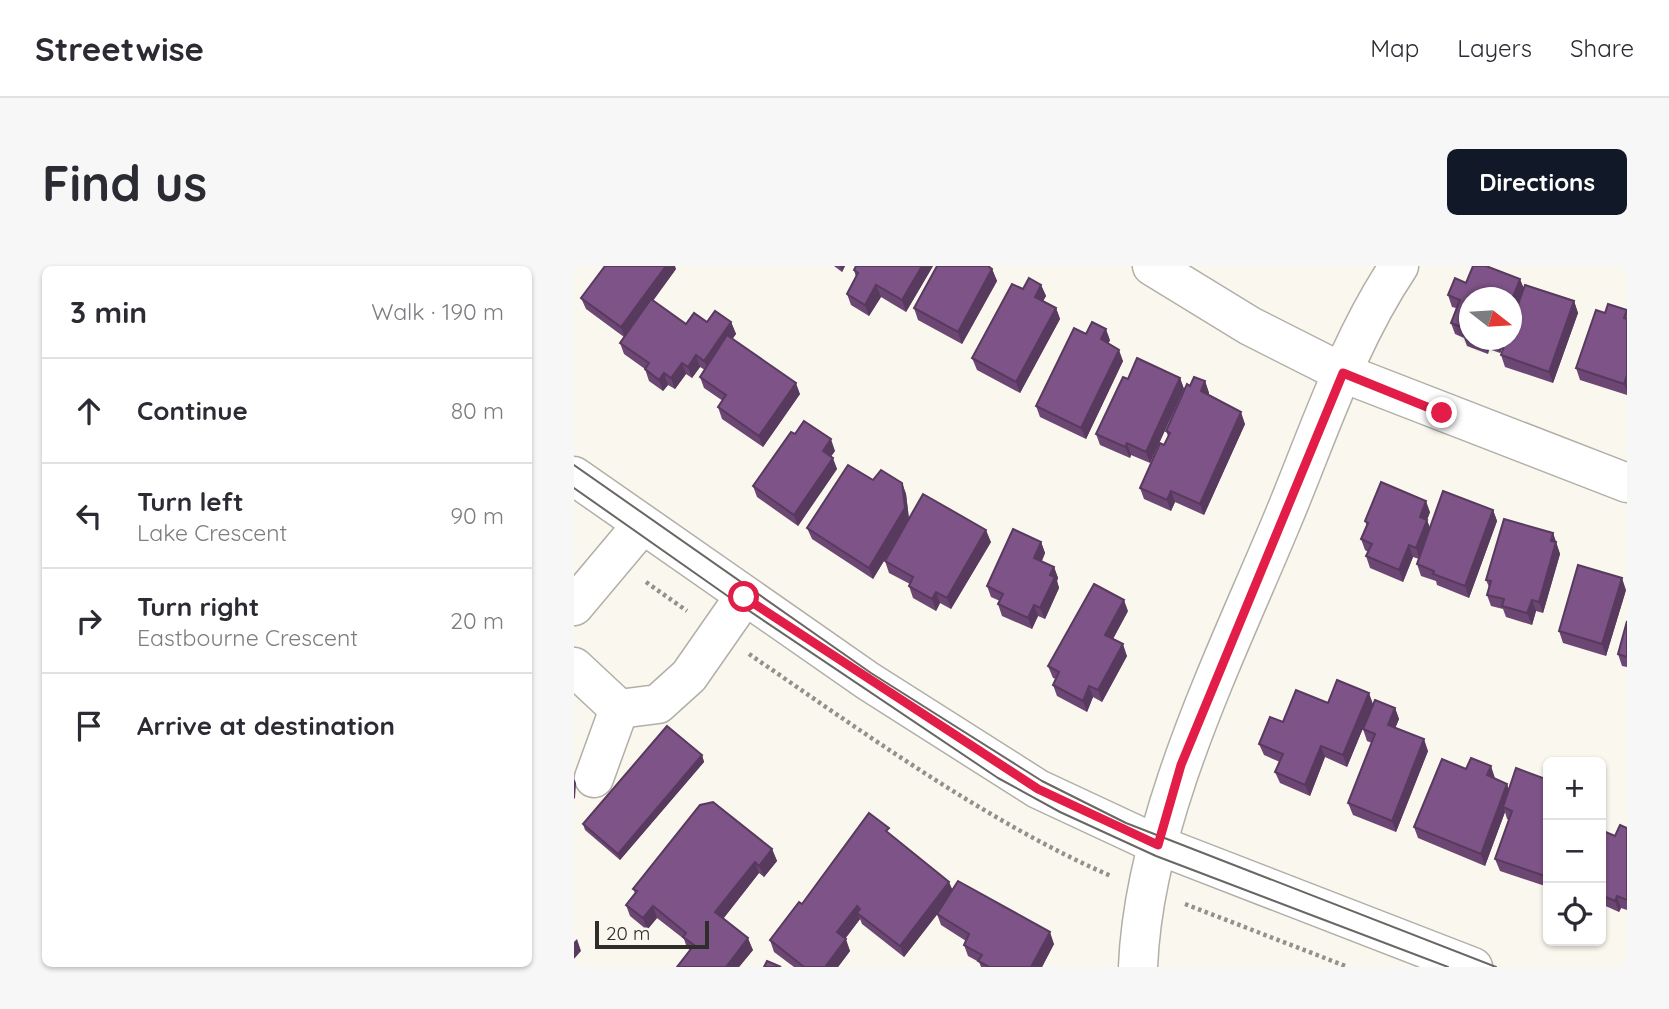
<!DOCTYPE html>
<meta charset="utf-8">
<style>
body{margin:0;font-family:Quicksand,sans-serif;background:#f7f7f7;color:#2b2b33}
.controls{position:absolute;right:21px;bottom:21px;display:grid;overflow:hidden;border-radius:10px;box-shadow:0 2px 5px #0004}
.controls button{width:63px;height:63px;display:grid;place-items:center;padding:0;border:0;border-bottom:2px solid #e1e1e2;background:#fff;color:#2b2b33;font:35px sans-serif}
.compass{position:absolute;left:885px;top:21px;width:63px;height:63px;border-radius:50%;background:#fff;box-shadow:0 2px 5px #0004;rotate:107deg}
.scale{position:absolute;left:21px;bottom:18px;width:114px;box-sizing:border-box;padding-left:7px;border:4px solid #2e2d2a;border-top:0;font-size:19px;line-height:24px;white-space:nowrap;color:#2e2d2a;-webkit-text-stroke:5px #faf7ef;paint-order:stroke}
.stop{position:absolute;width:21px;height:21px;margin:-16px;border:5px solid #e11d48;border-radius:50%;background:#fff}
.stop.end{background:#e11d48;border-color:#fff;box-shadow:0 2px 7px #0008}
.list{margin:0;padding:0;list-style:none}
h2{display:flex;justify-content:space-between;align-items:center;height:91px;margin:0;padding:0 28px;font-size:30px}
h2 small{font-size:23px;font-weight:400;color:#7c7c81}
.list li{display:grid;grid-template-columns:46px 1fr auto;gap:21px;align-items:center;box-sizing:border-box;height:105px;padding:0 28px;border-top:2px solid #e1e1e2}
.list b{display:block;font-size:26px;white-space:nowrap}
.list p{margin:0;font-size:23px;white-space:nowrap;color:#7c7c81}
.list em{font-size:23px;font-style:normal;color:#7c7c81}
.icon{flex:none;width:38px;height:38px;fill:none;stroke:currentColor;stroke-width:2;stroke-linecap:round;stroke-linejoin:round}
.map{position:relative;flex:none;width:1053px;height:701px;overflow:hidden;border-radius:10px}
header{display:flex;align-items:center;gap:42px;box-sizing:border-box;height:98px;padding:0 35px;background:#fff;border-bottom:2px solid #e1e1e2}
header strong{font-size:33px}
nav{display:flex;gap:38px;margin-inline-start:auto;font-size:24px}
.intro{display:flex;align-items:center;justify-content:space-between;box-sizing:border-box;height:168px;padding:0 42px}
h1{margin:0;font-size:49px}
.button{padding:18px 32px;border-radius:10px;background:#111827;color:#fff;font-size:24px;font-weight:700}
main{display:flex;gap:42px;padding:0 42px}
aside{flex:1;background:#fff;border-radius:10px;box-shadow:0 2px 5px #0004}
.map>svg:first-child{display:block}
.lines{fill:none;stroke-linecap:round;stroke-linejoin:round}
.minor-casing{stroke:#b1afa7;stroke-width:41}
.major-casing{stroke:#b1afa7;stroke-width:41}
.path{stroke:#93918b;stroke-width:4.5;stroke-dasharray:3.5 3.5;stroke-linecap:butt}
.minor{stroke:#fff;stroke-width:38}
.major{stroke:#fff;stroke-width:38}
.tram{stroke:#696763;stroke-width:2}
.wall{fill:#6c4774}
.shaded-wall{fill:#583a5e}
.building{fill:#7e5387;stroke:#583a5e;stroke-width:2}
.route{stroke:#e11d48;stroke-width:9}
</style>
<header>
<strong>Streetwise</strong>
<nav><a>Map</a><a>Layers</a><a>Share</a></nav>
</header>
<div class="intro"><h1>Find us</h1><a class="button">Directions</a></div>
<main>
<aside>
<h2>3 min<small>Walk · 190 m</small></h2>
<ul class="list">
<li><svg class="icon" aria-label="ahead" viewBox="0 0 24 24"><path d="M12 20V5M6 11l6-6 6 6"/></svg><div><b>Continue</b></div><em>80 m</em></li>
<li><svg class="icon" aria-label="left" viewBox="0 0 24 24"><path d="M17 20v-9H6M10 6l-5 5 5 5"/></svg><div><b>Turn left</b><p>Lake Crescent</p></div><em>90 m</em></li>
<li><svg class="icon" aria-label="right" viewBox="0 0 24 24"><path d="M7 20v-9h11M14 6l5 5-5 5"/></svg><div><b>Turn right</b><p>Eastbourne Crescent</p></div><em>20 m</em></li>
<li><svg class="icon" aria-label="arrive" viewBox="0 0 24 24"><path d="M6 21V4h12l-3 4 3 4H6"/></svg><div><b>Arrive at destination</b></div></li>
</ul>
</aside>
<div class="map">
<svg width="1053" height="701" viewBox="0 0 1053 701">
<rect width="100%" height="100%" fill="#faf7ef"/>
<g class="lines">
<defs>
<g id="minor">
<polyline points="578,0 676,60 769,107 1053,217"/>
<polyline points="0,340 68,259"/>
<polyline points="0,401 45,443 84,438 115,410 170,331"/>
<polyline points="20,512 45,443"/>
<path d="M 564,701 C 570,551 653,388 710,250 C 745,166 774,76 825,0"/>
</g>
<polyline id="major" points="0,210 294,415 464,523 584,579 899,701"/>
</defs>
<use href="#minor" class="minor-casing"/>
<use href="#major" class="major-casing"/>
<g class="path">
<polyline points="72,316 113,345"/>
<path d="M 175,388 C 286,464 414,557 537,610"/>
<polyline points="611,638 774,701"/>
</g>
<use href="#minor" class="minor"/>
<use href="#major" class="major"/>
<g class="tram">
<polyline points="0,199 297,407 468,515 552,557 922,701"/>
<polyline points="0,222 165,338 424,512 486,546 582,590 874,701"/>
</g>
</g>
<g class="wall">
<polygon points="260,0 271,0 268,6"/>
<polygon points="282,0 359,0 332,46 307,31 295,50 277,39 273,28 282,11 280,4"/>
<polygon points="102,3 79,35 112,58 133,56 157,56 162,68 158,73 226,128 189,181 148,153 144,141 149,135 130,122 126,111 131,104 126,101 118,112 112,108 101,123 94,119 89,125 75,115 71,103 50,88 46,77 50,71 12,43 7,32"/>
<polygon points="418,3 423,15 388,78 344,54 340,42"/>
<polygon points="892,17 950,23 1000,35 1004,47 979,117 931,101 927,89 932,74 895,32 895,74 932,74 926,87 915,83 914,88 893,80 890,72 881,68 877,57 882,42 878,41 874,29"/>
<polygon points="467,19 472,30 469,35 482,42 486,53 446,127 403,104 398,92 449,23"/>
<polygon points="1053,44 1053,129 1006,114 1002,102 1031,47"/>
<polygon points="512,68 536,74 534,78 549,95 512,173 466,151 462,140"/>
<polygon points="606,112 610,123 576,197 557,189 556,192 526,179 522,168 554,113"/>
<polygon points="631,115 635,127 634,129 671,158 630,249 601,236 597,245 570,233 566,222 590,179 594,170 592,165 616,120"/>
<polygon points="221,168 261,185 257,190 263,203 224,260 183,231 179,220"/>
<polygon points="299,214 328,217 332,228 335,253 417,276 377,343 366,337 362,345 339,332 335,320 336,318 315,307 311,295 332,259 299,313 238,273 233,262"/>
<polygon points="919,244 923,255 895,332 863,319 862,315 847,310 843,298 845,293 839,291 829,316 796,302 792,290 794,286 791,284 787,273 793,260 791,255 856,246 853,254 856,262"/>
<polygon points="979,267 986,288 969,347 962,345 958,359 932,351 929,343 917,340 913,329 915,321 912,314"/>
<polygon points="467,276 471,287 468,295 480,301 484,312 483,315 485,322 471,353 464,350 458,363 428,350 424,338 426,335 417,331 413,320"/>
<polygon points="1052,324 1032,390 989,377 985,365"/>
<polygon points="554,345 539,373 553,390 528,436 519,431 513,446 483,430 479,419 482,413 479,412 474,400"/>
<polygon points="1053,355 1053,401 1048,400 1044,388"/>
<polygon points="754,437 799,438 821,442 825,453 821,462 854,485 822,566 779,549 774,537 798,477 793,475 789,463 796,445 773,501 751,491 736,530 706,517 701,506 706,496 690,489 685,478 709,456"/>
<polygon points="128,489 130,496 46,594 11,564 9,558"/>
<polygon points="892,503 921,512 935,523 974,514 974,621 926,605 921,593 935,554 933,553 931,546 911,600 844,572 840,561"/>
<polygon points="1053,562 1053,644 1047,642 1045,646 1027,638 1027,564 1041,570"/>
<polygon points="317,569 378,623 480,678 468,701 407,701 405,696 394,690 390,679 392,675 367,659 363,648 330,691 288,658 286,653 271,673 276,685 264,701 220,701 200,686 196,674 228,638"/>
<polygon points="198,583 203,595 190,611 185,607 149,653 179,684 165,701 103,701 116,684 113,682 110,673 83,652 73,664 56,650 52,639 61,627 59,623"/>
</g>
<g class="shaded-wall">
<polygon points="92,0 101,0 102,3 51,72 47,61"/>
<polygon points="266,0 271,0 268,6"/>
<polygon points="348,0 359,0 332,46 328,34"/>
<polygon points="418,3 423,15 388,78 384,66"/>
<polygon points="946,13 951,25 937,58 937,36"/>
<polygon points="302,19 307,31 295,50 291,39"/>
<polygon points="467,19 472,30 465,42 461,31"/>
<polygon points="1000,35 1004,47 979,117 975,106"/>
<polygon points="482,42 486,53 446,127 442,116"/>
<polygon points="157,56 162,68 135,106 130,95"/>
<polygon points="532,63 536,74 531,85 527,73"/>
<polygon points="911,74 912,74 915,83 914,88 910,77"/>
<polygon points="923,74 932,74 926,87 922,76"/>
<polygon points="545,84 549,95 512,173 507,162"/>
<polygon points="122,89 126,101 118,112 114,101"/>
<polygon points="108,97 112,108 101,123 97,112"/>
<polygon points="90,107 94,119 89,125 85,114"/>
<polygon points="1053,109 1053,126 1050,118"/>
<polygon points="606,112 610,123 576,197 572,186"/>
<polygon points="631,115 635,127 631,136 627,125"/>
<polygon points="222,117 226,128 189,181 185,170"/>
<polygon points="667,146 671,158 630,249 626,238"/>
<polygon points="257,173 261,185 253,196 249,185"/>
<polygon points="553,177 557,189 556,192 551,181"/>
<polygon points="259,192 263,203 224,260 220,249"/>
<polygon points="328,217 332,228 335,253 299,313 295,302"/>
<polygon points="597,225 601,236 597,245 593,234"/>
<polygon points="852,235 856,246 853,254 857,265 846,294 842,282 846,251"/>
<polygon points="919,244 923,255 895,332 891,320"/>
<polygon points="412,264 417,276 377,343 373,332"/>
<polygon points="979,267 986,288 969,347 965,336"/>
<polygon points="467,276 471,287 464,303 460,292"/>
<polygon points="835,279 839,291 829,316 825,304"/>
<polygon points="480,301 484,312 483,315 485,322 471,353 466,342 476,309"/>
<polygon points="1048,312 1052,324 1032,390 1028,378"/>
<polygon points="362,326 366,337 362,345 358,333"/>
<polygon points="550,334 554,345 535,380 531,369"/>
<polygon points="958,334 962,345 958,359 953,347"/>
<polygon points="460,339 464,350 458,363 454,352"/>
<polygon points="549,378 553,390 528,436 524,424"/>
<polygon points="515,420 519,431 513,446 509,435"/>
<polygon points="795,427 799,438 773,501 769,489"/>
<polygon points="821,442 825,453 818,470 814,459"/>
<polygon points="850,473 854,485 822,566 818,555"/>
<polygon points="747,480 751,491 736,530 731,519"/>
<polygon points="128,489 130,496 46,594 44,588"/>
<polygon points="917,500 921,512 913,509"/>
<polygon points="0,513 2,517 1,532 0,533"/>
<polygon points="933,518 937,529 929,541 931,546 911,600 907,588"/>
<polygon points="198,583 203,595 190,611 185,600"/>
<polygon points="181,596 185,607 145,658 141,646"/>
<polygon points="375,616 380,627 330,691 326,680"/>
<polygon points="1043,630 1047,642 1045,646 1041,635"/>
<polygon points="79,640 83,652 73,664 69,652"/>
<polygon points="283,640 286,649 283,647 286,653 267,678 263,666"/>
<polygon points="476,666 480,678 468,701 457,701"/>
<polygon points="174,672 179,684 165,701 152,701"/>
<polygon points="3,673 7,685 0,693 0,676"/>
<polygon points="272,673 276,685 264,701 251,701"/>
</g>
<g class="building">
<polygon points="31,0 92,0 47,61 7,32"/>
<polygon points="282,0 348,0 328,34 302,19 291,39 273,28 284,7 280,4"/>
<polygon points="363,0 414,0 418,3 384,66 340,42"/>
<polygon points="899,0 912,0 946,13 937,36 937,32 895,32 895,71 889,68 890,62 877,57 886,34 874,29 881,12 892,17"/>
<polygon points="455,12 467,19 461,31 482,42 442,116 398,92 438,18 449,23"/>
<polygon points="951,19 1000,35 975,106 927,89 932,74 937,74 937,58"/>
<polygon points="77,33 112,58 120,47 133,56 141,45 157,56 130,95 122,89 114,101 108,97 97,112 90,107 85,114 71,103 75,97 46,77"/>
<polygon points="1034,38 1053,44 1050,52 1053,53 1053,109 1050,118 1002,102 1022,44 1031,47"/>
<polygon points="518,56 532,63 527,73 545,84 507,162 462,140 500,62 512,68"/>
<polygon points="153,69 222,117 185,170 144,141 152,129 126,111"/>
<polygon points="563,92 606,112 572,186 553,177 551,181 522,168 549,111 554,113"/>
<polygon points="620,111 631,115 627,125 667,146 626,238 597,225 593,234 566,222 586,177 590,179 596,167 592,165 613,118 616,120"/>
<polygon points="230,155 257,173 249,185 259,192 220,249 179,220 217,166 221,168"/>
<polygon points="274,199 299,214 307,204 328,217 331,242 295,302 233,262"/>
<polygon points="807,216 852,235 846,251 853,254 842,282 835,279 825,304 792,290 798,278 787,273 794,257 791,255"/>
<polygon points="869,225 919,244 891,320 859,308 860,305 843,298"/>
<polygon points="349,228 412,264 373,332 362,326 358,333 335,320 339,311 311,295"/>
<polygon points="930,253 979,267 977,275 982,276 965,336 958,334 953,347 928,340 930,333 913,329 917,315 912,314"/>
<polygon points="439,263 467,276 460,292 480,301 476,309 481,311 466,342 460,339 454,352 424,338 429,328 413,320"/>
<polygon points="1004,299 1048,312 1028,378 985,365"/>
<polygon points="520,318 550,334 531,369 549,378 524,424 515,420 509,435 479,419 485,406 474,400"/>
<polygon points="1053,355 1053,391 1044,388"/>
<polygon points="763,414 795,427 769,489 747,480 731,519 701,506 709,488 685,478 696,451 709,456 722,424 754,437"/>
<polygon points="801,434 821,442 814,459 850,473 818,555 774,537 801,468 789,463"/>
<polygon points="93,460 128,489 44,588 9,558"/>
<polygon points="897,492 917,500 913,509 933,518 907,588 840,561 868,493 892,503"/>
<polygon points="942,502 974,514 974,611 921,593 938,545 929,541"/>
<polygon points="139,536 198,583 185,600 181,596 141,646 174,672 152,701 103,701 120,679 109,671 112,667 79,640 69,652 52,639 63,625 59,623 126,539"/>
<polygon points="295,547 315,562 312,565 375,616 326,680 283,647 286,643 283,640 263,666 272,673 251,701 230,701 196,674 225,636 228,638"/>
<polygon points="1046,559 1053,562 1053,634 1043,630 1041,635 1027,629 1027,564 1041,570"/>
<polygon points="384,615 476,666 457,701 415,701 404,695 408,689 390,679 395,668 363,648"/>
<polygon points="193,695 207,701 190,701"/>
</g>
<g class="lines">
<polyline class="route" points="170,331 464,523 584,579 607,499 769,107 868,147"/>
</g>
</svg>
<div class="controls">
<button>+</button>
<button>−</button>
<button><svg class="icon" aria-label="locate" viewBox="0 0 24 24"><circle cx="12" cy="12" r="6"/><path d="M12 2v4M12 18v4M2 12h4M18 12h4"/></svg></button>
</div>
<svg class="compass" viewBox="-18 -18 36 36"><path d="M0-13l5 13h-10z" fill="#e53935"/><path d="M0 13l5-13h-10z" fill="#7c7c81"/></svg>
<div class="scale">20 m</div>
<div class="stop" style="left:170px;top:331px"></div>
<div class="stop end" style="left:868px;top:147px"></div>
</div>
</main>
